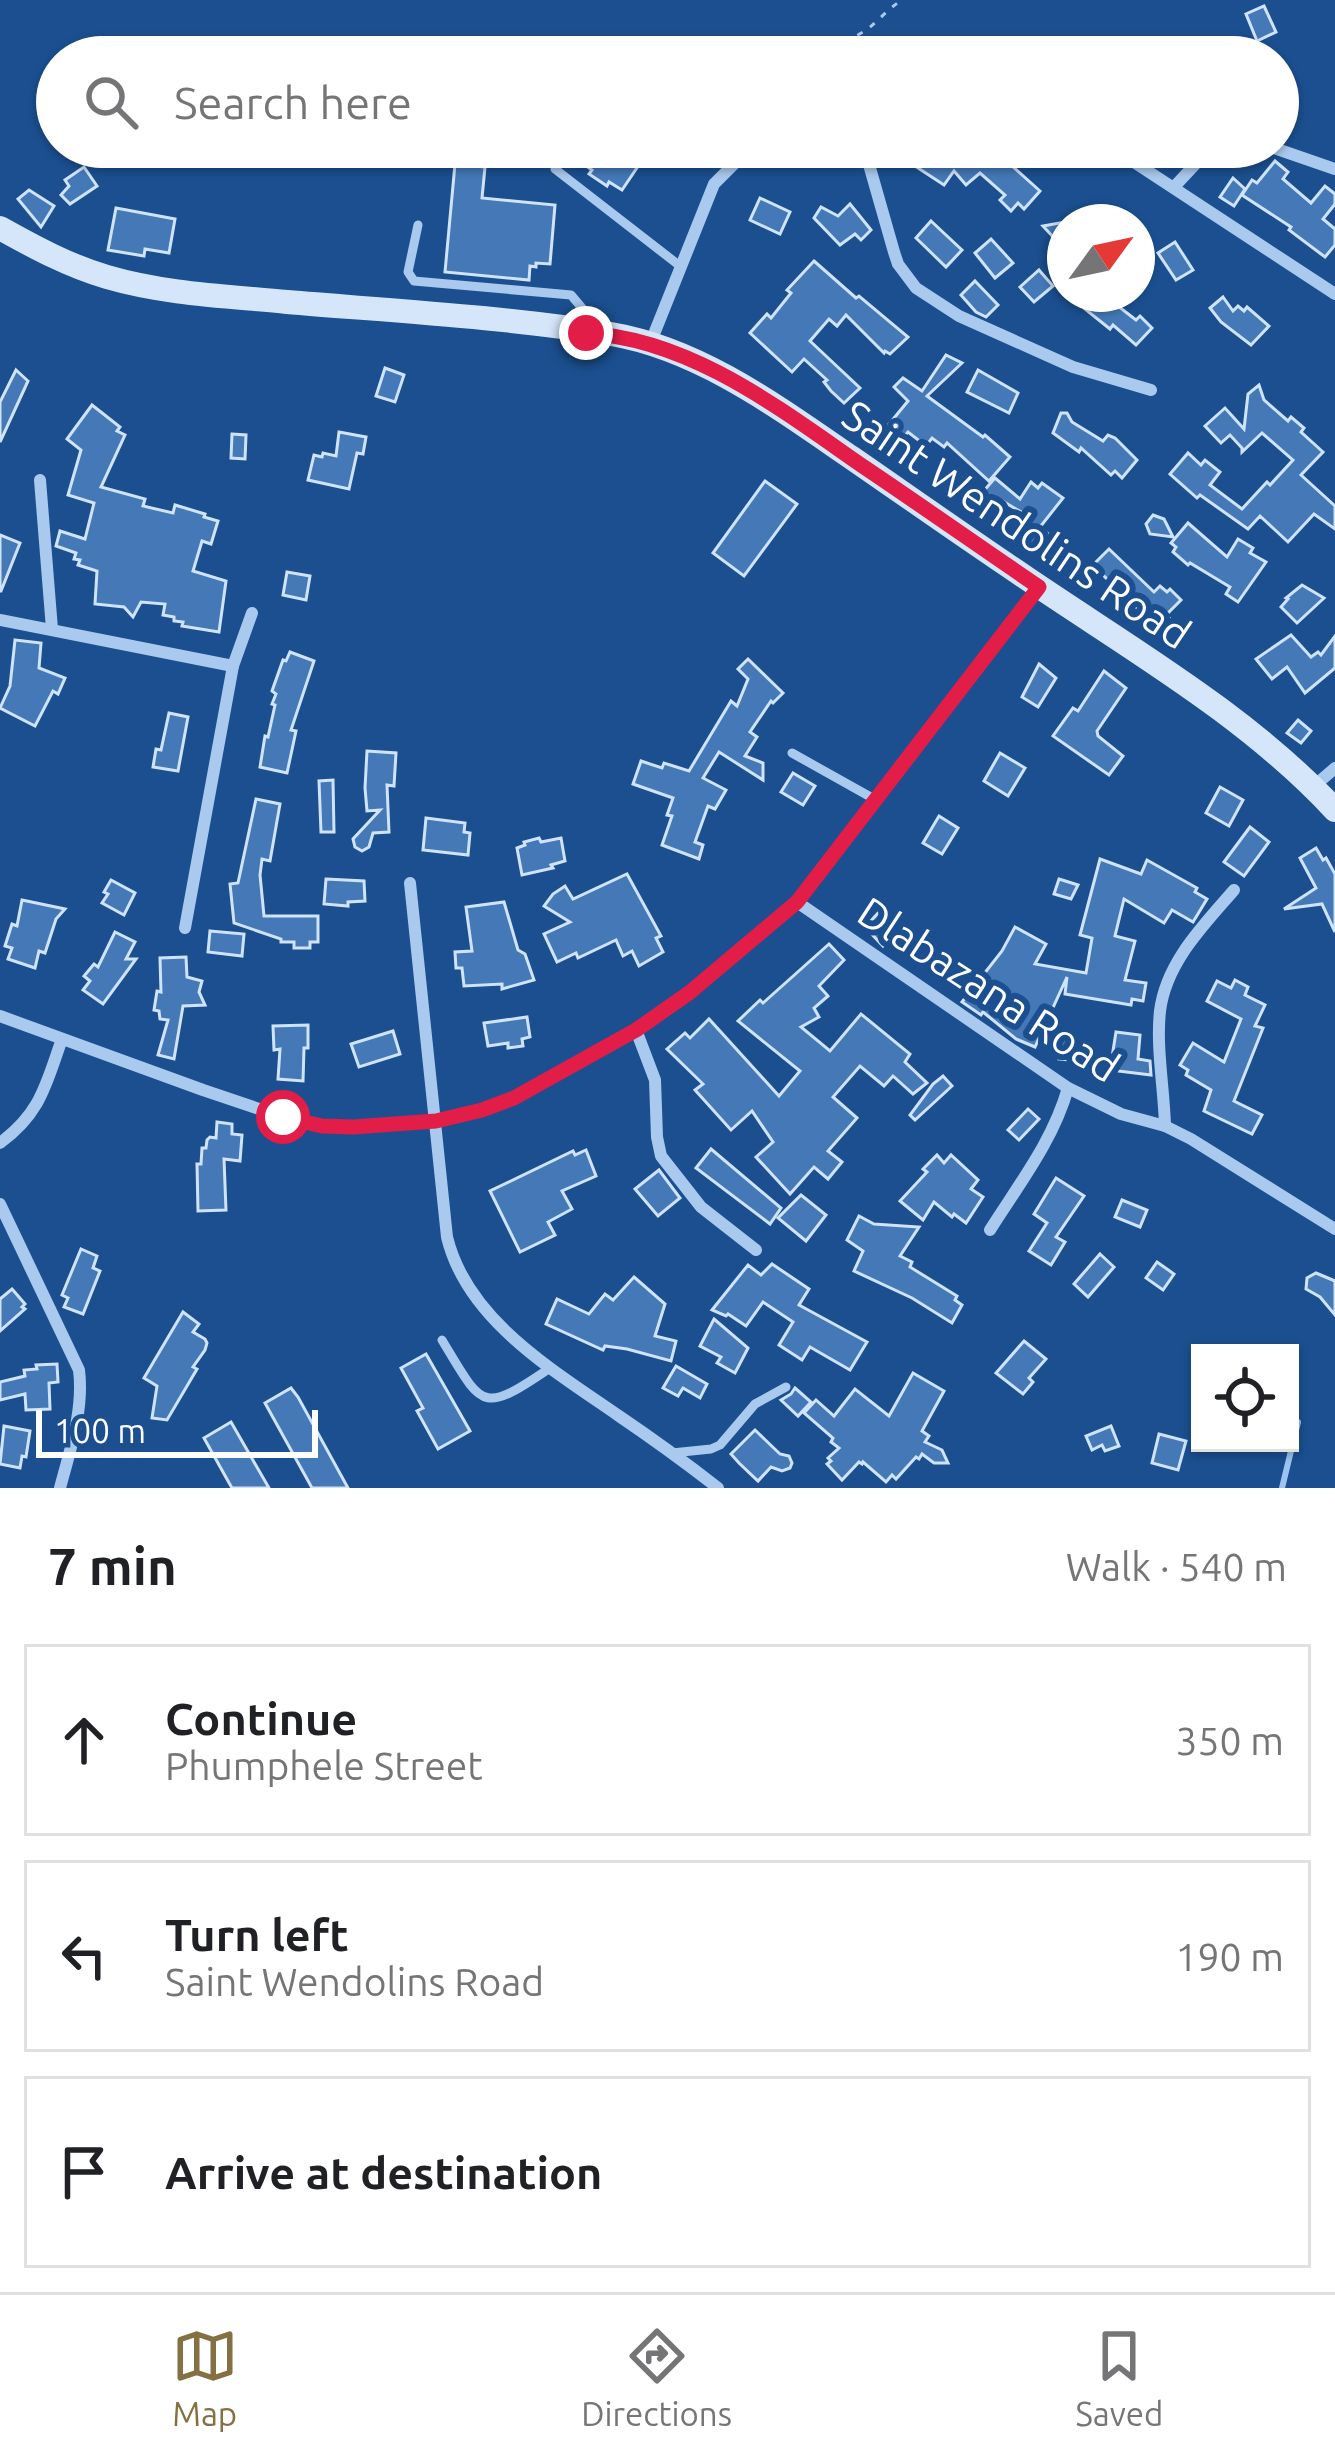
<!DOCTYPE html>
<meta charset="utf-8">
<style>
body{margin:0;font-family:Ubuntu,sans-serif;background:#f2f2f2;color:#202124}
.controls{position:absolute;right:36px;bottom:36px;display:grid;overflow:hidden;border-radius:0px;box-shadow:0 3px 9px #0004}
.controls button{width:108px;height:108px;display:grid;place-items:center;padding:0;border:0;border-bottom:3px solid #e0e0e0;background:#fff;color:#202124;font:60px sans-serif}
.compass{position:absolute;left:1047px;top:204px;width:108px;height:108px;border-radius:50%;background:#fff;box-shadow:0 3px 9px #0004;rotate:57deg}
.scale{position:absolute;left:36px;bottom:30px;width:282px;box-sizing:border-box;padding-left:12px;border:6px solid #fff;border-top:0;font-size:33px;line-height:42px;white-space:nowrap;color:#fff;-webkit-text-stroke:9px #1b4f8f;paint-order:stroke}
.stop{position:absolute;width:36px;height:36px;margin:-27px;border:9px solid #e11d48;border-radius:50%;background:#fff}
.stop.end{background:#e11d48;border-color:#fff;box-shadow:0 3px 12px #0008}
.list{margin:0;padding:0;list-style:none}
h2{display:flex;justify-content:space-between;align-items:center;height:156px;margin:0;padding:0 48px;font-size:51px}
h2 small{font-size:39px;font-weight:400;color:#757577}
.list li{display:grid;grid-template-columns:78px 1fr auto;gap:36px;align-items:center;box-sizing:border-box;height:192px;margin:0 24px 24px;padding:0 24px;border:3px solid #e0e0e0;border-radius:0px}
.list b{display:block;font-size:45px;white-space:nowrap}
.list p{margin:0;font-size:39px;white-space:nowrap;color:#757577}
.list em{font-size:39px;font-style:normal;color:#757577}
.icon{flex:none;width:66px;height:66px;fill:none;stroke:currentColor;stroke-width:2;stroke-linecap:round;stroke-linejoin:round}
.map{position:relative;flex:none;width:1335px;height:1488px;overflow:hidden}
.search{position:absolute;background:#fff;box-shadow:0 3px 9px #0004;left:36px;right:36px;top:36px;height:132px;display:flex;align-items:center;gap:30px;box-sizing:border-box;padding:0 42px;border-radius:66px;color:#757577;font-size:45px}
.sheet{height:804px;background:#fff}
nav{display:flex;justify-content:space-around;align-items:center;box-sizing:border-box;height:168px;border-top:3px solid #e0e0e0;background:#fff;font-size:33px;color:#757577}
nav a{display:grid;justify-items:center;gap:6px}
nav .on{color:#847042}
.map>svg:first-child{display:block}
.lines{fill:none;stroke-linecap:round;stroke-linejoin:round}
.stream{stroke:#9cc4f0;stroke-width:6}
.building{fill:#4478b7;stroke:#cfe3fa;stroke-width:3}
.path{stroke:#a9c9ee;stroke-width:3;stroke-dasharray:6 9;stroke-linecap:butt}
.lane{stroke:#a9c9ee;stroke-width:9}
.street{stroke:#a9c9ee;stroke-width:12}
.secondary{stroke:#d6e6fa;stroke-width:24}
.route{stroke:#e11d48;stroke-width:15}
.labels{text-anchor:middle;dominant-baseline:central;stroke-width:12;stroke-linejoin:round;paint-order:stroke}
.street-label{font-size:42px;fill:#fff;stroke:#1b4f8f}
</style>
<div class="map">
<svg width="1335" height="1488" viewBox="0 0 1335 1488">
<rect width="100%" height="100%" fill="#1b4f8f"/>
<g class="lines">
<polyline class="stream" points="1282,1488 1298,1422"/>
</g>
<g class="building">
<polygon points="1264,6 1276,32 1257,41 1246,14"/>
<polygon points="710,39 742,57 700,57"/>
<polygon points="589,147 651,147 622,190 609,182 607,186 589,174 592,170 579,161"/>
<polygon points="886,147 1006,147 1000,155 1040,191 1024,209 1018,203 1011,211 1000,200 1005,195 980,173 966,185 954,171 944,185"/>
<polygon points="1275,161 1288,172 1283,179 1311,203 1325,186 1335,194 1335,204 1323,219 1335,229 1335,245 1325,257 1289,230 1291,227 1242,195 1252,180 1257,183"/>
<polygon points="455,164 485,167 482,198 555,205 550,264 536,263 536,267 530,266 529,280 445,272"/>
<polygon points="84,167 97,186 70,204 61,195 69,186 65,180"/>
<polygon points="1233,178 1245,189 1234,206 1220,197"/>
<polygon points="29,190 54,206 41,227 18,199"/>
<polygon points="760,198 790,212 780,234 750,220"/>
<polygon points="850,204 871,230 861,240 855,234 840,245 814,218 821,207 838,216"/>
<polygon points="116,208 175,219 169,253 145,249 144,256 108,250"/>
<polygon points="931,221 962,250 946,267 916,238"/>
<polygon points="1065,222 1065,250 1043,226"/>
<polygon points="991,239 1013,263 995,278 975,253"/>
<polygon points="1175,242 1193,270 1176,280 1158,253"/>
<polygon points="814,261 856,298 859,296 908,337 890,354 885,351 884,353 846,315 837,326 829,319 810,341 860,388 844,403 831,391 824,382 827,380 804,359 792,372 750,333 767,314 771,318 791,293 787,290"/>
<polygon points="1039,270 1053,286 1034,302 1020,287"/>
<polygon points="975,281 998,305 986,317 976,312 961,295"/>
<polygon points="1096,294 1122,294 1114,303 1136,320 1140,316 1152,328 1136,345 1113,325 1110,329 1085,309"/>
<polygon points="1223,297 1233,311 1238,306 1244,311 1247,307 1269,326 1251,345 1221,322 1210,308"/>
<polygon points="946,355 962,363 927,396 983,437 985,435 1010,457 989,481 947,443 944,447 932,438 926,446 908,432 889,453 876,440 908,401 894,387 903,378 922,391"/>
<polygon points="385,368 404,375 395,402 376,396"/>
<polygon points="16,370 28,381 0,442 0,402"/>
<polygon points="978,370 1018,393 1009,413 967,392"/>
<polygon points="1259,385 1264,400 1288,421 1291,417 1304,428 1301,432 1323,452 1301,475 1335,506 1335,529 1314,514 1288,542 1260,516 1248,529 1200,495 1197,498 1170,474 1188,453 1201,465 1205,460 1220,472 1210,485 1242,509 1267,482 1270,485 1293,460 1262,433 1242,452 1242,448 1230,435 1221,443 1205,426 1225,408 1244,429 1248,394"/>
<polygon points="92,405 120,427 117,431 125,435 101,487 145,499 143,506 173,513 175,505 205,514 204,517 218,521 211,544 202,541 193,571 226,581 219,632 182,626 183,622 174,621 174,617 163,615 165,604 141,602 133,617 124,607 95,604 97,571 78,565 80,560 74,559 76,553 56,546 60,531 85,539 94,503 68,495 81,450 67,439"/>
<polygon points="1061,413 1067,413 1072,422 1103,441 1108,435 1115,438 1137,460 1122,478 1115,471 1111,475 1081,448 1079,452 1053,433"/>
<polygon points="339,432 366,437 363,454 357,453 349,489 308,480 314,455 322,457 323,453 336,456"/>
<polygon points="232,434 246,435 245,459 231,458"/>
<polygon points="995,478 1020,499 1031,482 1038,488 1042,483 1063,498 1040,527 1053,538 1039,557 1012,538 1028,516 999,499 987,513 974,502"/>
<polygon points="765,481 797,504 744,576 713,553"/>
<polygon points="1153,515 1164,519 1173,537 1150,534 1146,524"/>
<polygon points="1188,523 1227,557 1238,539 1253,548 1250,553 1266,562 1238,602 1226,594 1230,587 1190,563 1188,565 1173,552 1176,547 1171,543"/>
<polygon points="0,535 20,543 1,591 0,591"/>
<polygon points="1109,549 1154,592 1160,586 1167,592 1170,589 1181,600 1166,615 1169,618 1158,629 1122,593 1113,602 1102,592 1110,582 1093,565"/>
<polygon points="287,572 310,576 306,600 283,595"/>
<polygon points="1302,585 1324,598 1297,623 1281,607 1288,599 1286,598"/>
<polygon points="1291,635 1311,657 1318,652 1321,655 1335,636 1335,668 1305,693 1287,667 1272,679 1256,659"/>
<polygon points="15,640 41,643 39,668 65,678 58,694 53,691 35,726 0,708 10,686"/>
<polygon points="290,652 314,661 291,730 296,731 287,773 260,767 265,736 268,737 275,705 272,704 276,694 272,691 283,660 286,661"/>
<polygon points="748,659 783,693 773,703 771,701 750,732 757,737 745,756 763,763 763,780 719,752 703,778 726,790 715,809 708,806 695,842 703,845 699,859 662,845 672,816 667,815 673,798 633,784 641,761 662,768 664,763 689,771 731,701 737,706 748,679 738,669"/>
<polygon points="1039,664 1056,678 1038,707 1022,697"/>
<polygon points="1104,671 1126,688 1097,731 1098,736 1123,756 1109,775 1053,736 1073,708 1078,711"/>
<polygon points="169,713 188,717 178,771 153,767 156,749 161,750"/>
<polygon points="1298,720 1311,731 1301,743 1287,733"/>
<polygon points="367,751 396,753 394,786 387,785 389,832 373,833 369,847 362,851 355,847 353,839 380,810 367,811 365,788"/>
<polygon points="1000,753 1025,768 1008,796 984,781"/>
<polygon points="793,773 815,786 803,805 781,792"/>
<polygon points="333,780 334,832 321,832 319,781"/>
<polygon points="1220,787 1243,800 1229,826 1206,813"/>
<polygon points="256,799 280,804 270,861 262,859 260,875 264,916 318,916 318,942 310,942 310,948 294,948 294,942 281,942 281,939 234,923 230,884 238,883"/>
<polygon points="939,816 958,828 942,854 923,843"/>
<polygon points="426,818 465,823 464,832 470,833 468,855 423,850"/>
<polygon points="1250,827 1269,842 1244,876 1224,862"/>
<polygon points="539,838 541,842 561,838 565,861 551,865 553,868 522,875 517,848 525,845 524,842"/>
<polygon points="1316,848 1323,860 1326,858 1335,874 1335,932 1322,904 1284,909 1316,888 1300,858"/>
<polygon points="1100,859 1141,874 1147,860 1197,888 1195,892 1207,899 1193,922 1172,910 1164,923 1124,899 1115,936 1135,941 1125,980 1146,983 1143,1001 1132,999 1131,1005 1065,994 1067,977 1035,1047 1016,1039 983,1012 981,1015 962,1002 1002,951 1015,927 1046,944 1035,964 1086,973 1092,938 1080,935"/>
<polygon points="627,874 661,936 656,938 663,952 639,966 632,951 623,956 616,940 578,958 576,953 557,962 544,934 570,922 544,906 553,894 565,886 573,899"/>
<polygon points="326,879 364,881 365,901 348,902 348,906 324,904"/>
<polygon points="1059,879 1078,885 1071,899 1054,894"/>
<polygon points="111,880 135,893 124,915 102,903 108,894 104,892"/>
<polygon points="22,900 65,909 56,919 45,953 39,951 35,968 8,959 12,948 5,946 12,924 17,926"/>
<polygon points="504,902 518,950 525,954 534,980 502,989 502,984 464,986 462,968 456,968 455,952 472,951 466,907"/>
<polygon points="881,910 900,929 883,946 865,927"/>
<polygon points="210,931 244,934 242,956 208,952"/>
<polygon points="115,932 135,942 126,959 136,959 103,1004 83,990 90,981 84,976 94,964 98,967"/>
<polygon points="829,944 844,960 819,986 828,996 814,1008 819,1017 801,1027 830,1051 861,1014 910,1054 905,1062 927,1083 913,1094 893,1076 884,1086 860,1066 833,1097 857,1118 828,1151 842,1162 828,1179 814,1167 790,1194 756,1157 773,1142 752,1111 731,1130 695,1090 703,1084 667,1049 685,1033 690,1038 709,1019 779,1096 800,1071 738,1021 760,1000 763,1003"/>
<polygon points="186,957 187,977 202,981 199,992 205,1005 183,1006 174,1059 158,1055 168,1020 160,1019 159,1011 154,1010 157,991 161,992 160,958"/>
<polygon points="1235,980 1248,987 1245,995 1265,1005 1255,1026 1263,1028 1234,1101 1262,1115 1252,1134 1204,1111 1211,1090 1186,1075 1188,1070 1180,1065 1193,1043 1224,1062 1241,1019 1207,1001 1217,981 1231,988"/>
<polygon points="527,1017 530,1037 522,1039 523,1046 508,1048 508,1043 488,1046 484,1023"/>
<polygon points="308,1025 308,1048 304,1048 303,1081 278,1079 280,1049 274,1050 273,1026"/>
<polygon points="393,1031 400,1054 359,1067 351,1044"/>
<polygon points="1116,1032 1140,1035 1138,1059 1150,1061 1151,1075 1110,1070"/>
<polygon points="1061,1038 1081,1041 1079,1061 1059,1059"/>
<polygon points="943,1076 952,1086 915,1120 910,1115 933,1084"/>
<polygon points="1028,1109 1039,1119 1019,1140 1008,1130"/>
<polygon points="217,1122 232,1124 232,1134 242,1135 240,1161 224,1159 226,1210 198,1211 197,1164 201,1164 202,1148 206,1148 207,1140 210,1137 216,1138"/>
<polygon points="711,1149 781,1208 770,1224 696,1168"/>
<polygon points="586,1150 596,1176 562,1191 572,1209 548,1222 555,1235 520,1252 490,1191 573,1151 575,1155"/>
<polygon points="937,1155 944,1163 951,1155 978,1180 971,1189 983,1197 966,1223 954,1214 952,1217 934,1202 923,1220 900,1201 927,1172 923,1169"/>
<polygon points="659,1170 680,1198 658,1216 635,1189"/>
<polygon points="1056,1178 1084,1196 1056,1237 1065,1242 1051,1265 1029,1251 1047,1223 1034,1214"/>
<polygon points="801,1195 826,1215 806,1241 778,1218"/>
<polygon points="1122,1200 1147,1210 1140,1227 1115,1217"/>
<polygon points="859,1216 874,1224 919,1227 900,1256 912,1262 910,1267 957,1296 955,1300 962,1305 952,1323 912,1298 854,1271 863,1251 847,1240"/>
<polygon points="81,1249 97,1256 93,1268 100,1271 83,1314 64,1307 68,1298 62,1295"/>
<polygon points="1100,1254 1114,1267 1088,1297 1074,1284"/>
<polygon points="1157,1262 1174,1274 1163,1290 1146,1278"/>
<polygon points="772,1264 809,1289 799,1305 867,1342 850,1370 810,1347 802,1360 779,1345 793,1322 763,1302 746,1326 728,1314 726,1316 712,1310 748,1265 761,1275"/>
<polygon points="1316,1273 1335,1281 1335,1315 1320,1297 1306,1289 1307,1278"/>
<polygon points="634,1277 665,1304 655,1336 676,1341 671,1361 627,1349 605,1346 603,1350 546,1324 557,1299 589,1314 605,1294 613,1300"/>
<polygon points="12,1289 25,1304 22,1307 25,1309 0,1331 0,1299"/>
<polygon points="183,1312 199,1324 193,1332 205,1339 207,1343 205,1350 193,1367 197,1369 167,1420 152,1418 157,1386 144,1378"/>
<polygon points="714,1319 748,1348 735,1373 717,1363 721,1357 700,1346"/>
<polygon points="1024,1341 1046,1359 1029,1378 1033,1382 1023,1394 996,1373"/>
<polygon points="426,1354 470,1431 438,1449 417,1411 423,1408 401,1368"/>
<polygon points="57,1364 58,1382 49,1383 50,1409 26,1410 25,1394 0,1400 0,1382 25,1376 24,1370 37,1369 36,1365"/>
<polygon points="676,1366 707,1384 700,1398 683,1388 678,1396 663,1388"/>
<polygon points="913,1373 944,1391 922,1431 929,1436 925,1442 942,1450 948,1463 934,1463 922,1454 919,1459 916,1457 896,1479 892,1475 886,1482 863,1462 862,1464 859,1462 842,1480 827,1464 831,1461 828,1458 839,1448 831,1442 833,1438 804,1413 816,1400 834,1416 855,1389 889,1416"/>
<polygon points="291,1388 298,1397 348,1488 312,1488 265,1403"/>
<polygon points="795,1388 811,1402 798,1416 781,1400 791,1394"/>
<polygon points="231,1422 269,1488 232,1488 228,1481 204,1438"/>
<polygon points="4,1426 30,1431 26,1457 22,1456 20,1468 0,1464"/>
<polygon points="1111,1426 1119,1446 1105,1451 1102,1445 1092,1450 1086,1436"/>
<polygon points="755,1430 780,1454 789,1456 792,1463 790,1468 782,1471 771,1467 758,1481 739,1463 731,1454"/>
<polygon points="1159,1434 1186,1441 1178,1470 1152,1463"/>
</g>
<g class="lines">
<path class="path" d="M 838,57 C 845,38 854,39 869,28 C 880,19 889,8 902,0"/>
<g class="lane">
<polyline points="555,169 680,266"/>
<polyline points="418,225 408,272 414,281 571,295 582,308 585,326"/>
<polyline points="792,753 876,800"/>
<path d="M 442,1340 C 483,1408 481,1415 550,1368"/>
<polyline points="672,1453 711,1449 720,1445 755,1404 786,1387"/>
</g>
<g class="street">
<polyline points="864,147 894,252 898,264 916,288 959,316 1073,367 1151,390"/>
<polyline points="1111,147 1335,294"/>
<polyline points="1271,147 1335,169"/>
<polyline points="1174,187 1203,156 1218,147"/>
<polyline points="650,344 714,184 740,158 764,147"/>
<polyline points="40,480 52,629"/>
<polyline points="0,620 233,666"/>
<polyline points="1313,787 1335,768"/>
<path d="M 410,883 L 447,1237 C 467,1320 553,1370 619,1416 C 653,1439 686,1463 718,1488"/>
<polyline points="797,902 1068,1088 1121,1114 1165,1126 1191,1139 1335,1229"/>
<polyline points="185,928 233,666 252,613"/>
<polyline points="0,1016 203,1090 283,1117 322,1126 353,1127 436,1121 482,1110 514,1098 636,1030 689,993 797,902 1039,587"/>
<polyline points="636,1030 655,1080 657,1137 661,1156 701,1207 756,1250"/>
<path d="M 1165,1126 C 1164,1088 1156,1048 1160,1011 C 1166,962 1204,925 1234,890"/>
<path d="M 0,1143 C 41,1113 46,1084 62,1039"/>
<path d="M 0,1204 L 79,1370 C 84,1410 70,1450 60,1488"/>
<path d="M 990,1230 C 1019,1184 1053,1141 1068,1088"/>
</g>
<path class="secondary" d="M 0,228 C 34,247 69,266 107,277 C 165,294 226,296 287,302 C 395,311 505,317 611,334 C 700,349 779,408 852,458 C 907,496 961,534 1016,571 C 1125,646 1245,713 1335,810"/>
</g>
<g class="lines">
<path class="route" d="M 283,1117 L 322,1126 L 353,1127 L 436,1121 L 482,1110 L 514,1098 L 636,1030 L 689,993 L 797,902 L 1039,587 C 980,547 922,506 864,467 C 780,409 691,339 586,333"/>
</g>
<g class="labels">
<g class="street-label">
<text transform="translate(1017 524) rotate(34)">Saint Wendolins Road</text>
<text transform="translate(989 989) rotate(33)">Dlabazana Road</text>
</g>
</g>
</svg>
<div class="controls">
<button><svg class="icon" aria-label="locate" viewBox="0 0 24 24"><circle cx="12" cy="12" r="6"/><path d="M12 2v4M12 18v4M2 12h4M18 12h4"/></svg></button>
</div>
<svg class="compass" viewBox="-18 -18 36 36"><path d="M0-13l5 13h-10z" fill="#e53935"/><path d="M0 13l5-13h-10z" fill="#757577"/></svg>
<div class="scale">100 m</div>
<div class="stop" style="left:283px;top:1117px"></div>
<div class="stop end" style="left:586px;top:333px"></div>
<div class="search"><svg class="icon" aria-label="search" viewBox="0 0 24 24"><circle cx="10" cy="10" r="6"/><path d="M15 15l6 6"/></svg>Search here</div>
</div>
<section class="sheet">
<h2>7 min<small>Walk · 540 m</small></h2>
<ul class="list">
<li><svg class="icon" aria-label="ahead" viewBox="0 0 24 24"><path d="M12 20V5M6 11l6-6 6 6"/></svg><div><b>Continue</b><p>Phumphele Street</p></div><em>350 m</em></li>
<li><svg class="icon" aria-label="left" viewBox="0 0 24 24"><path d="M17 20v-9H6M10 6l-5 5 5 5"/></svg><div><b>Turn left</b><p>Saint Wendolins Road</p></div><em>190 m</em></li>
<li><svg class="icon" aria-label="arrive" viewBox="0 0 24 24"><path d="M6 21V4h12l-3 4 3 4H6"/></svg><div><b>Arrive at destination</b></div></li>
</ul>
</section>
<nav>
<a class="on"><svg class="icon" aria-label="map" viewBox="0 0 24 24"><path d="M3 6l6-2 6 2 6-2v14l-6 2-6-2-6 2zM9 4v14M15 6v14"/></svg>Map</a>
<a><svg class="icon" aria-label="directions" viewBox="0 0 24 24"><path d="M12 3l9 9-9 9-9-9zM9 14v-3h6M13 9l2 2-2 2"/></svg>Directions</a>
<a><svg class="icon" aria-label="saved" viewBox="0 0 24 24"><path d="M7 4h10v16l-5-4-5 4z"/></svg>Saved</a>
</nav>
